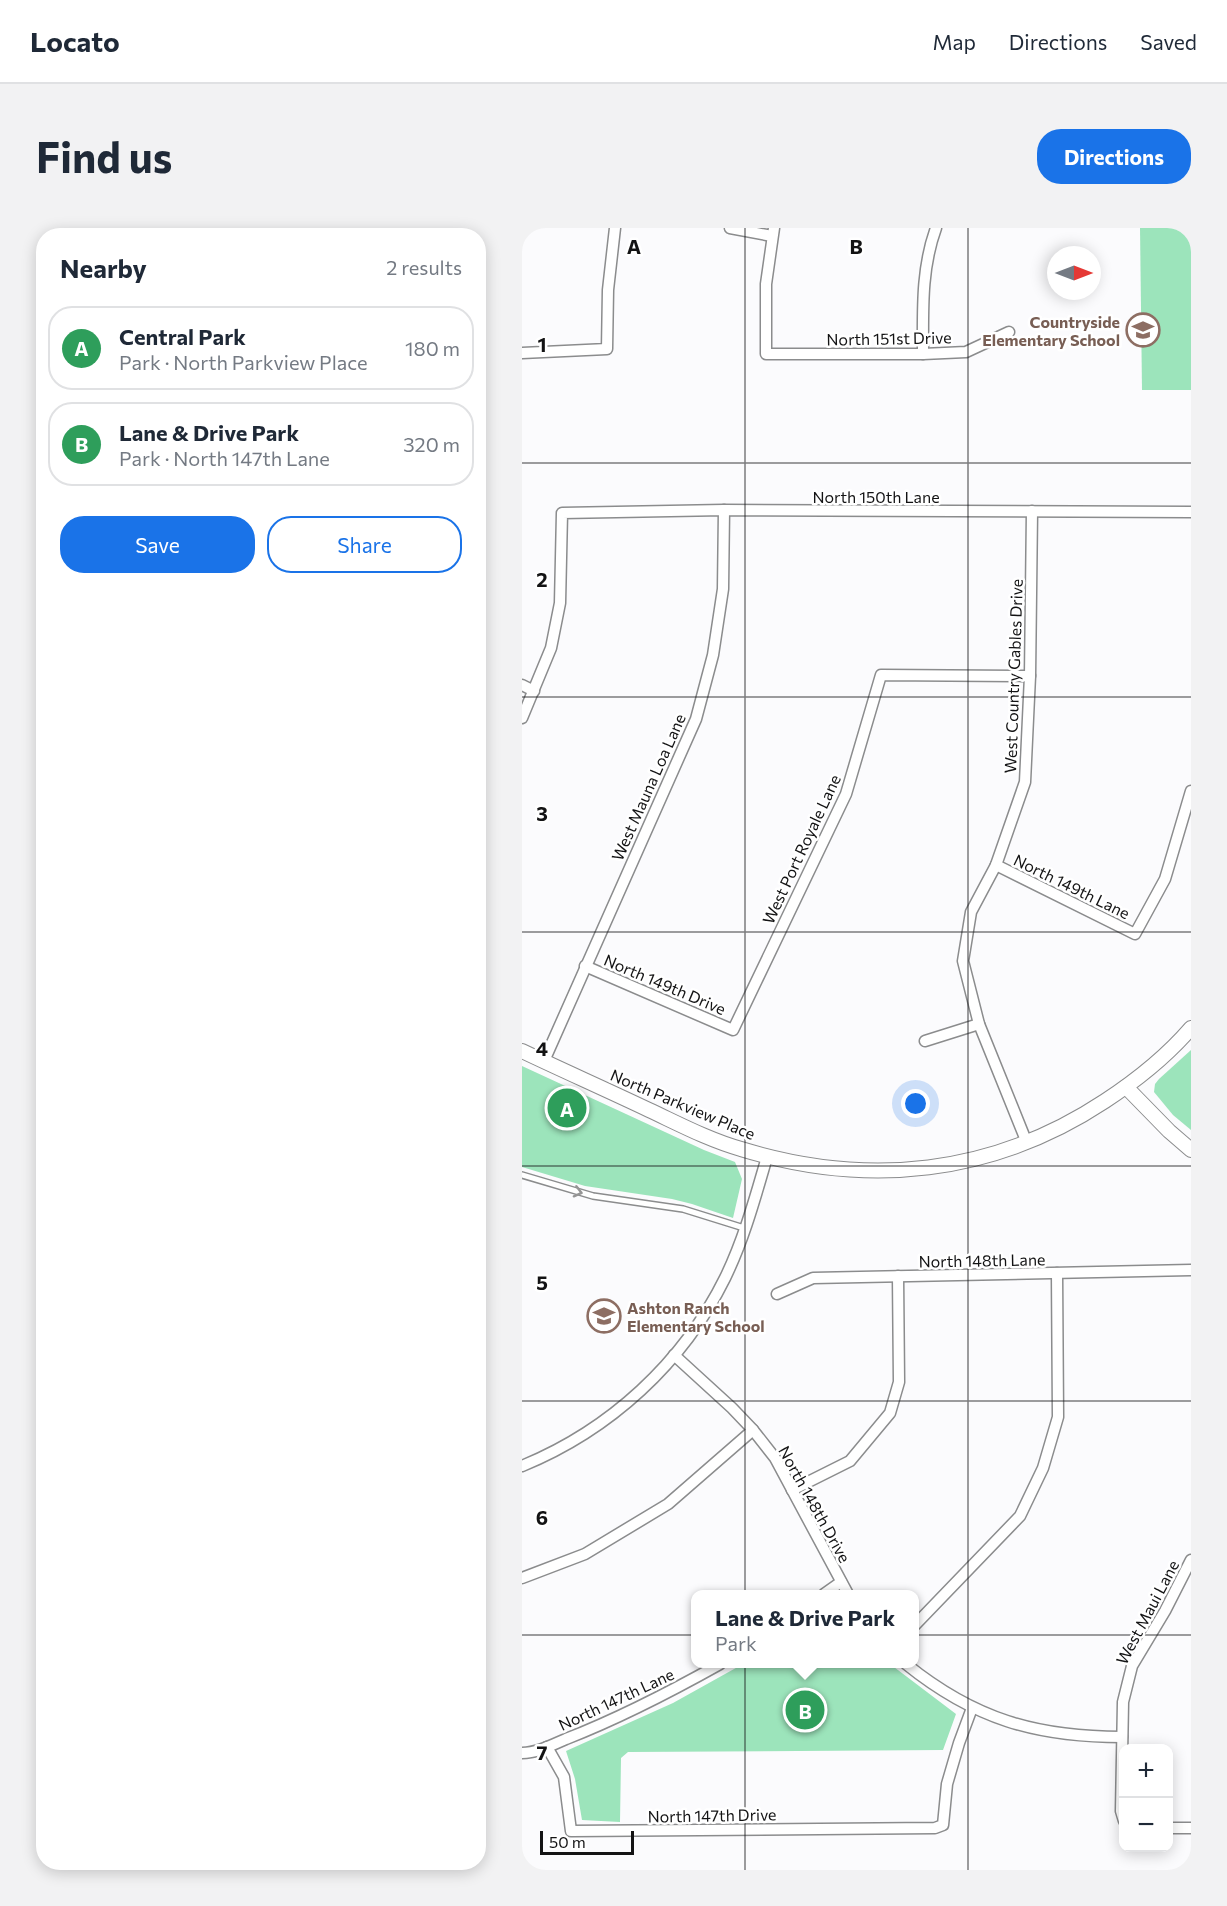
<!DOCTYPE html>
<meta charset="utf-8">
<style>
body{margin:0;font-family:Commissioner,sans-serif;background:#f2f2f3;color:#1f2937}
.controls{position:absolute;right:18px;bottom:18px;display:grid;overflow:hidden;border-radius:12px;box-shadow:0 3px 15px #0003}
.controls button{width:54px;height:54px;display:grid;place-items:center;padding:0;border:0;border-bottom:2px solid #e0e1e3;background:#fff;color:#1f2937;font:30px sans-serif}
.compass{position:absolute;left:525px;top:18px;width:54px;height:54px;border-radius:50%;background:#fff;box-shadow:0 3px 15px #0003;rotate:90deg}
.scale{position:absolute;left:18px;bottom:15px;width:94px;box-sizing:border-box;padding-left:6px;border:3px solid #131314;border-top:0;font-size:16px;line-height:21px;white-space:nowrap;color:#131314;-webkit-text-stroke:4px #fff;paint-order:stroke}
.you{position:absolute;left:394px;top:876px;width:21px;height:21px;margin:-15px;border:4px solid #fff;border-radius:50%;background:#1a73e8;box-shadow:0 0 0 9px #1a73e833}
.badge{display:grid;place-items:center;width:39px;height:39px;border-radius:50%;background:#1a73e8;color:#fff;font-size:20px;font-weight:700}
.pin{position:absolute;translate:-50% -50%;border:3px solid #fff;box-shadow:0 2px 6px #0006}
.popup{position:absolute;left:169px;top:1362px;width:228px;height:78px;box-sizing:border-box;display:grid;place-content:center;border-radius:12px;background:#fff;filter:drop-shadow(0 2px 4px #0005);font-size:20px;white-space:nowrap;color:#747a83}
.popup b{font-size:22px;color:#1f2937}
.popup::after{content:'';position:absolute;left:50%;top:100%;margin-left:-12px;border:12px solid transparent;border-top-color:#fff}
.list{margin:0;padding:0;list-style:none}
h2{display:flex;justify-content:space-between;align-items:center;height:78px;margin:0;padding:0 24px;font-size:26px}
h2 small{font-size:20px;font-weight:400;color:#747a83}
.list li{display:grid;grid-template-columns:39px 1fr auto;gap:18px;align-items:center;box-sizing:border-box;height:84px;margin:0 12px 12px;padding:0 12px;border:2px solid #e0e1e3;border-radius:24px}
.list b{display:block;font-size:22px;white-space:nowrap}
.list p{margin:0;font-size:20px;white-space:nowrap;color:#747a83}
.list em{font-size:20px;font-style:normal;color:#747a83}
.actions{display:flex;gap:12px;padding:18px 24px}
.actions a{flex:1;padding:14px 0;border:2px solid #1a73e8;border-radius:24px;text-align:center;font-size:21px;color:#1a73e8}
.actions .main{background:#1a73e8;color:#fff}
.map{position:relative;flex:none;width:669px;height:1642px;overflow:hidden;border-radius:24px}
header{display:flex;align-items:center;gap:36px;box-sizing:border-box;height:84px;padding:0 30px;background:#fff;border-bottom:2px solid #e0e1e3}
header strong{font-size:28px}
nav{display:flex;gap:33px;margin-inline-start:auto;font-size:21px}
.intro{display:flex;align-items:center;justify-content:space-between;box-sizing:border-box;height:144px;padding:0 36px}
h1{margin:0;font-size:42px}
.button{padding:15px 27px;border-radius:24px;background:#1a73e8;color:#fff;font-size:21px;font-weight:700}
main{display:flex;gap:36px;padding:0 36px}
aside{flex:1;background:#fff;border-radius:24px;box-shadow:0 3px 15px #0003}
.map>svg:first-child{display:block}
.green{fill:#9ce4bb}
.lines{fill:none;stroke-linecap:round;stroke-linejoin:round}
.service-casing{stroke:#8b8c8d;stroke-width:8}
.minor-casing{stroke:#8b8c8d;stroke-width:13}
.tertiary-casing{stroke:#8b8c8d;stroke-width:16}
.service{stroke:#fff;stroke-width:5}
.minor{stroke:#fff;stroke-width:10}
.tertiary{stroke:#fff;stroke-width:14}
.oneway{stroke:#959595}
.grid{fill:none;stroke:#131314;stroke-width:1.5;stroke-opacity:0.55}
.labels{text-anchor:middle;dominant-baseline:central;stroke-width:5;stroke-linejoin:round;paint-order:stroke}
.education-label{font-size:16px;font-weight:bold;fill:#785e54;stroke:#fff;text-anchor:end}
.street-label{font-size:16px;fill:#131314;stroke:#fff}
.grid-label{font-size:20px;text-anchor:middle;font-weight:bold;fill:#131314;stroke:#fff;stroke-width:5;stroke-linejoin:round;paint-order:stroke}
</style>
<header>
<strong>Locato</strong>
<nav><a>Map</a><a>Directions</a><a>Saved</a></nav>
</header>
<div class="intro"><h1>Find us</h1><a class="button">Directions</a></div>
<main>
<aside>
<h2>Nearby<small>2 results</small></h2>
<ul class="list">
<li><span class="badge" style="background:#2e9e5b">A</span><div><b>Central Park</b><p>Park · North Parkview Place</p></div><em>180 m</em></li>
<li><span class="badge" style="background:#2e9e5b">B</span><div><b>Lane &amp; Drive Park</b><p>Park · North 147th Lane</p></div><em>320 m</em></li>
</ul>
<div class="actions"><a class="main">Save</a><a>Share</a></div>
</aside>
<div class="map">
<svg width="669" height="1642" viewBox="0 0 669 1642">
<rect width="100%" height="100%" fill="#fbfbfd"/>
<g class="green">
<polygon points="618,0 669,0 669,162 620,162"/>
<polygon points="669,822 669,902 651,887 632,864 633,856 637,851"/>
<polygon points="0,838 182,922 213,934 220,951 211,990 170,976 150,971 63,958 0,939"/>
<polygon points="221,1436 368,1436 434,1486 421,1522 106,1524 99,1530 98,1594 60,1592 53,1551 44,1523 151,1475"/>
</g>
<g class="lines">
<defs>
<polyline id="service" points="0,947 71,968 161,981 222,1000"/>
<g id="minor">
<polyline points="208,0 250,8"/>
<polyline points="252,0 244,56 244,126 401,126 444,124 487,104"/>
<polyline points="0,125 85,121 86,62 93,0"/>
<path d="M 401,126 C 401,83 399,41 414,0"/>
<polyline points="0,457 12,463"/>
<polyline points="0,490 29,420 38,375 40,285 202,282 669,284"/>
<polyline points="474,637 613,706 643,651 669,563"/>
<polyline points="63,738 211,802 324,566 359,447 508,448"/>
<polyline points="403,813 457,796"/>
<polyline points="22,833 174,491 191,427 201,361 202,282"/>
<polyline points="505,915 457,796 441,733 449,684 474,637 503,554 508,448 510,283"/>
<polyline points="255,1066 291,1050 669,1042"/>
<polyline points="152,1127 210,1180 231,1202 253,1230 326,1366"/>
<path d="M 0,1238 C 88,1202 161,1135 203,1050 C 222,1011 233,970 245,929"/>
<polyline points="270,1262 328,1233 368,1185 377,1154 376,1048"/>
<polyline points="0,1350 63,1326 146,1276 231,1202"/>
<polyline points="302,1366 319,1354"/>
<polyline points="392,1398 498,1288 521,1240 536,1189 535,1045"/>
<path d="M 384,1436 C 452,1491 514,1509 600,1509"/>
<polyline points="25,1519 42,1549 49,1603 413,1600 421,1597 425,1556 437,1515 450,1480"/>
<path d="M 0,1525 C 15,1525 30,1517 44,1511 C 98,1490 148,1464 198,1436"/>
<polyline points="602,1593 599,1583 601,1474 610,1438 643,1383 669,1332"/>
<polyline points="646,1600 669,1600"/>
</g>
<g id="tertiary">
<path d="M 0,823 C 42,843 85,862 127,882 C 157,896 187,912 219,921 C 346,960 471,947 583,873 C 615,852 644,829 669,800"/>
<polyline points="604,859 647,903 669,922"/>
</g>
</defs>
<use href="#service" class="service-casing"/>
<use href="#minor" class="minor-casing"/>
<use href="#tertiary" class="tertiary-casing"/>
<use href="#service" class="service"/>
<use href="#minor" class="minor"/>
<use href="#tertiary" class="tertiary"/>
</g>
<defs><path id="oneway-chevron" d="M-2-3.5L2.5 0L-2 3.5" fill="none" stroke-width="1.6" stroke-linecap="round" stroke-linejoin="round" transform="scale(1.5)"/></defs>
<use class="oneway" href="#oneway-chevron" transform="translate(56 964) rotate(14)"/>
<path class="grid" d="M 223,0 L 223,1642M 446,0 L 446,1642M 0,235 L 669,235M 0,469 L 669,469M 0,704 L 669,704M 0,938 L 669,938M 0,1173 L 669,1173M 0,1407 L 669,1407"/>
<defs>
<symbol id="school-ring" viewBox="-11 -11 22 22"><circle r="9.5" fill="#fff" stroke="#8d6e63" stroke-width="1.5"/><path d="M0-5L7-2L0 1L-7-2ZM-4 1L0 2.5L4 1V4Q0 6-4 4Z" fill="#8d6e63"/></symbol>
</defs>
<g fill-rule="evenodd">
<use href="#school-ring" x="602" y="83" width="38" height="38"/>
<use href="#school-ring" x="63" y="1069" width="38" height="38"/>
</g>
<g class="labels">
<g class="education-label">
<text x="598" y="93">Countryside<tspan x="598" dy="18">Elementary School</tspan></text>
<text x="105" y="1079" text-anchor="start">Ashton Ranch<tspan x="105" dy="18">Elementary School</tspan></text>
</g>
<g class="street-label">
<text transform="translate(367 110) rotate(-1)">North 151st Drive</text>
<text x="354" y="268">North 150th Lane</text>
<text transform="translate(491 448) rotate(-88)">West Country Gables Drive</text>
<text transform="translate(126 559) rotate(-66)">West Mauna Loa Lane</text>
<text transform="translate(279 621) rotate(-65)">West Port Royale Lane</text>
<text transform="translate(550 658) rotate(26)">North 149th Lane</text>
<text transform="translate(143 756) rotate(23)">North 149th Drive</text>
<text transform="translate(161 876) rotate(23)">North Parkview Place</text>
<text transform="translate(460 1032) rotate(-1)">North 148th Lane</text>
<text transform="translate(293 1276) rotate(61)">North 148th Drive</text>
<text transform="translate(625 1384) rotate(-62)">West Maui Lane</text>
<text transform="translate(94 1471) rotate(-25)">North 147th Lane</text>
<text transform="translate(190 1587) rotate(-1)">North 147th Drive</text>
</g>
</g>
<g class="grid-label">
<text x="112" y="26">A</text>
<text x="334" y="26">B</text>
<text x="20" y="124">1</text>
<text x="20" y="359">2</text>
<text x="20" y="593">3</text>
<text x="20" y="828">4</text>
<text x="20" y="1062">5</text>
<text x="20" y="1297">6</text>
<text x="20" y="1532">7</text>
</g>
</svg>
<div class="controls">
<button>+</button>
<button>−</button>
</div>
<svg class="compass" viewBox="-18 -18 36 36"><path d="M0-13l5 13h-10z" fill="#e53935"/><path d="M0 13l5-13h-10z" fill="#747a83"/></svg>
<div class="scale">50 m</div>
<div class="you"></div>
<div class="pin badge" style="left:45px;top:880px;background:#2e9e5b">A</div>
<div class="pin badge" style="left:283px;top:1482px;background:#2e9e5b">B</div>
<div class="popup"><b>Lane &amp; Drive Park</b>Park</div>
</div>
</main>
